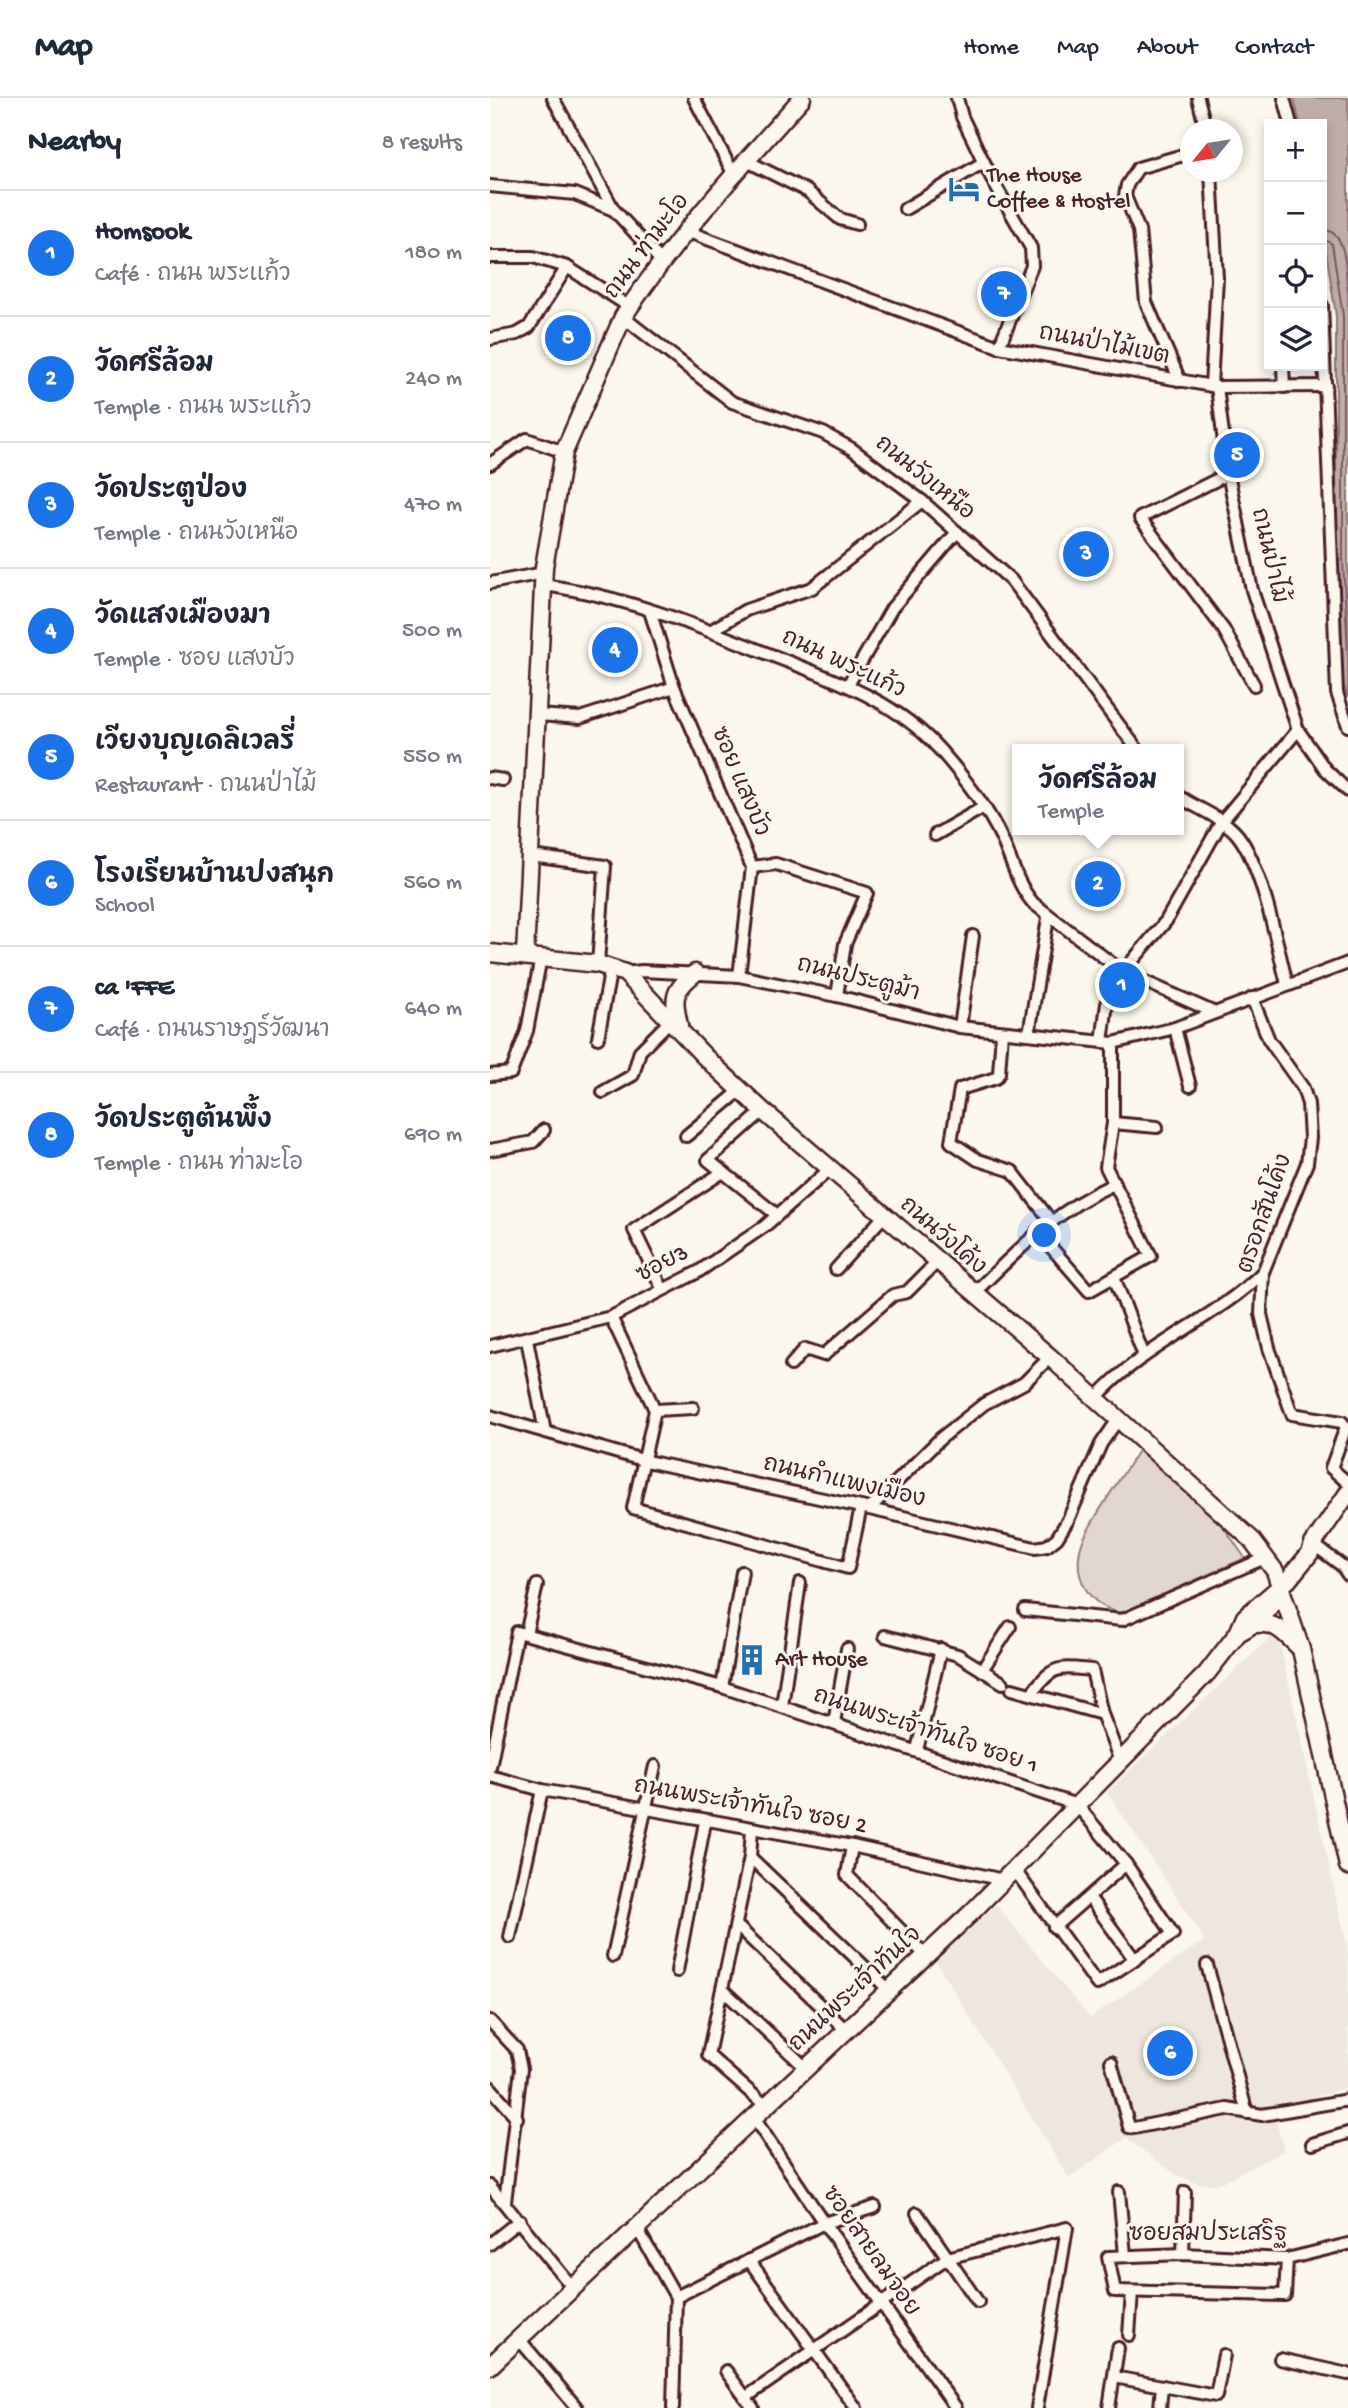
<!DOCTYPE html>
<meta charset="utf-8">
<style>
body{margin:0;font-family:"Gochi Hand","Playpen Sans Thai",sans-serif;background:#f2f2f3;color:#1f2937}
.controls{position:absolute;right:21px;top:21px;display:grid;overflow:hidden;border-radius:0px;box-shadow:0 4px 10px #0003}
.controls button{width:63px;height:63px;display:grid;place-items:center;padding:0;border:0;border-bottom:2px solid #e0e1e3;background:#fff;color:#1f2937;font:35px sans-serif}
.compass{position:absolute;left:690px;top:21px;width:63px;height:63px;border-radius:50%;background:#fff;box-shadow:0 4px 10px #0003;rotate:240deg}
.you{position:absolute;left:555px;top:1138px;width:24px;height:24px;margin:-18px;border:5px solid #fff;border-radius:50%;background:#1a73e8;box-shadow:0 0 0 10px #1a73e833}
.badge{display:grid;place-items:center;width:46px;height:46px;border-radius:50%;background:#1a73e8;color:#fff;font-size:23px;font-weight:700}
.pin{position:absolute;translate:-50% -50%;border:4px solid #fff;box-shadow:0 2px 7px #0006}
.popup{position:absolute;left:522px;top:646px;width:172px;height:91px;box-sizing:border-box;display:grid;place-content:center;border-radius:0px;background:#fff;filter:drop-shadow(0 2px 5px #0005);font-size:23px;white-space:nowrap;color:#747a83}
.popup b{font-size:26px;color:#1f2937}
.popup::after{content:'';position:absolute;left:50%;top:100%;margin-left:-14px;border:14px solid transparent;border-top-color:#fff}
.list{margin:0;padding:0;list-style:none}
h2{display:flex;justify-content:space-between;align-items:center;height:91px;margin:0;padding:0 28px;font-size:30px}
h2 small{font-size:23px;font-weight:400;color:#747a83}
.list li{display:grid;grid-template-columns:46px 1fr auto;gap:21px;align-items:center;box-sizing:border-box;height:126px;padding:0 28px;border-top:2px solid #e0e1e3}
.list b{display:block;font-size:26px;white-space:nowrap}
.list p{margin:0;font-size:23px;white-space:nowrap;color:#747a83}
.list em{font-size:23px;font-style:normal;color:#747a83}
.icon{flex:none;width:38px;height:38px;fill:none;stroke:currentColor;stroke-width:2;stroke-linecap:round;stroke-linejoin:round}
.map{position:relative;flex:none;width:858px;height:2310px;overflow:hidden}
header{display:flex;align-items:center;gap:42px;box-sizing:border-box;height:98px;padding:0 35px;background:#fff;border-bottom:2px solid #e0e1e3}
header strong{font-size:33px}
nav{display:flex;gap:38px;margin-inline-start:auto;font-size:24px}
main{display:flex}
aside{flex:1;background:#fff}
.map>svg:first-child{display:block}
.built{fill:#eee7de}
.green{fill:#e2d7d0;stroke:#967b7e;stroke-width:2}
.water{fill:#bfadaa;stroke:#907477;stroke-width:2}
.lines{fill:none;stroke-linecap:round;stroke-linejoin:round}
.shore{stroke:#79585e;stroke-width:2}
.street-casing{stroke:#4a1f2b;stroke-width:16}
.secondary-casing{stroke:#4a1f2b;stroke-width:21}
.street{stroke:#fbf7ec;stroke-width:10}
.secondary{stroke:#fbf7ec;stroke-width:16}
.labels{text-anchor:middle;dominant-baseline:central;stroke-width:6;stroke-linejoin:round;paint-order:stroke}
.poi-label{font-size:23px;fill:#4a1f2b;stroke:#fbf7ec;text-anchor:start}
.street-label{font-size:23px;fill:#4a1f2b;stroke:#fbf7ec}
</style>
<header>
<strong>Map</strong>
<nav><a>Home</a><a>Map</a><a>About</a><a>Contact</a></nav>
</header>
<main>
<aside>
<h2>Nearby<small>8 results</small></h2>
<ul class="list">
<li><span class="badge">1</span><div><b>Homsook</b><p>Café · ถนน พระแก้ว</p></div><em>180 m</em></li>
<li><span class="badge">2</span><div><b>วัดศรีล้อม</b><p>Temple · ถนน พระแก้ว</p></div><em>240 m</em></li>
<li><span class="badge">3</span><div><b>วัดประตูป่อง</b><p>Temple · ถนนวังเหนือ</p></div><em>470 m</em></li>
<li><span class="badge">4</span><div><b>วัดแสงเมืองมา</b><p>Temple · ซอย แสงบัว</p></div><em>500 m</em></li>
<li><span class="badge">5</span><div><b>เวียงบุญเดลิเวลรี่</b><p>Restaurant · ถนนป่าไม้</p></div><em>550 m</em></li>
<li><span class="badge">6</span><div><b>โรงเรียนบ้านปงสนุก</b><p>School</p></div><em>560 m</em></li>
<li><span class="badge">7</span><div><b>ca 'FFE</b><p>Café · ถนนราษฎร์วัฒนา</p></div><em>640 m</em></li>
<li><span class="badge">8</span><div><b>วัดประตูต้นพึ้ง</b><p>Temple · ถนน ท่ามะโอ</p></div><em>690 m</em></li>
</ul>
</aside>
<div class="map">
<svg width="858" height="2310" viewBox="0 0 858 2310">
<rect width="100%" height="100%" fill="#fbf7ec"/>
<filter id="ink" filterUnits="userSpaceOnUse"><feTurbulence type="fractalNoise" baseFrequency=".0143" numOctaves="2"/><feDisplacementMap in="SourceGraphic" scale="14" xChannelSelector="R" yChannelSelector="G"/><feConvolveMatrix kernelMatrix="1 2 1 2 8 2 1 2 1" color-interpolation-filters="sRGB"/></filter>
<g filter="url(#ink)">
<polygon class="built" points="787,1533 858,1853 858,1989 783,2011 794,2053 728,2086 709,2086 685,2076 636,2040 579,2080 446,1864 506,1807 600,1920 715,1842 617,1694"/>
<path class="green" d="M 649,1351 L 726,1418 L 755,1460 L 632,1515 C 599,1509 581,1479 592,1445 C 601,1421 634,1376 649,1351 Z"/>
<polygon class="water" points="804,0 858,0 858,599 852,583 846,463 846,218 832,126 832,26 810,26"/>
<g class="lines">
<g class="shore">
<path d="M 832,131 C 858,133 855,173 858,193"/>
<polyline points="832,140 842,146 853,218 853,463 858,556"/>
</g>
<defs>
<g id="street">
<polyline points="63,0 124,112 171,163"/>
<polyline points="204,0 244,77"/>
<polyline points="467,0 472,19 504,85 541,150 542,168 509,249"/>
<polyline points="708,0 716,32"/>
<polyline points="794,0 801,26"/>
<polyline points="257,63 317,93 350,121 367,126"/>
<polyline points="721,74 727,180 721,288"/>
<polyline points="0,88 85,96 124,112"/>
<polyline points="415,111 494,64"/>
<polyline points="196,133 509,249 727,289 836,288"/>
<polyline points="0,159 43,159 77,169 140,209"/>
<polyline points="832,207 847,595 858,628"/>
<polyline points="133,219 242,304 333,335 362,351 432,403 521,482 647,651"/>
<polyline points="0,241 27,236 39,229 77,169"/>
<polyline points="793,268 794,289"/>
<polyline points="690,283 656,204 649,132 635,98 637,87 648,70 700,55"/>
<polyline points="727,289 738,376 762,492 808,632 835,671 858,693"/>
<polyline points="0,366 37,341 74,354"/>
<polyline points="738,376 650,420 734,532 764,587"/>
<polyline points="0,485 54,475"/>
<path d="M 53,487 C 130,497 203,526 276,555 C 338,580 404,600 450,652 C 473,678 496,707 511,739 C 522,762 526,785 543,805 L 633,874 L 723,914"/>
<polyline points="160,513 184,589 262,769 249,878"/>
<polyline points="220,533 256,512 322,490 432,403"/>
<polyline points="358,587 402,510 467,434"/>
<polyline points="48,617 90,620 184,589"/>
<polyline points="0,680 13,682"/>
<path d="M 688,698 C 706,710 729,718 744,733 C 771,760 787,848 797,886"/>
<polyline points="445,737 494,709"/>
<polyline points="41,758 115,768 108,866"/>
<polyline points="262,769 286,766 377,795 355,846 347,898"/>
<polyline points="633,874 676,823 732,723 808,632"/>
<polyline points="135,875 152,873 249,878 347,898 470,929 623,945 685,930 858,865"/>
<polyline points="762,900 779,942 813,990 818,1006 820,1040 817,1065 773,1174 771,1216 779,1250 802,1316 852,1324 856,1329 841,1370 858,1385"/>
<polyline points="470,929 483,838"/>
<polyline points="685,930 700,988"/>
<polyline points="512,934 509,975 506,980 470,991 461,1044 488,1062 522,1073 561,1123"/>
<polyline points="539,936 558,820"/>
<polyline points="108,940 121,869"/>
<polyline points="612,944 622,867"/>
<polyline points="0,977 21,975 37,933 51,859"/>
<polyline points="113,994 143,977 150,953 182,921"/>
<polyline points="273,1013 218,1062 287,1117"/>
<polyline points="623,1025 667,1029"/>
<polyline points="196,1038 251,992"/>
<polyline points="0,1052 43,1044 54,1032"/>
<polyline points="547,1133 599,1193 661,1158 616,1069 623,1025 623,945"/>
<polyline points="346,1171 394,1118"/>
<polyline points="624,1179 654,1258"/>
<polyline points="172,1190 144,1132 233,1074"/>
<path d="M 483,1196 C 527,1153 567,1111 624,1086"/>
<polyline points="121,1219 165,1312 143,1410 358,1470 371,1409"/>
<polyline points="37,1241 55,1334"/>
<polyline points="0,1248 121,1219 208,1174 275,1128 340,1071"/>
<polyline points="301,1267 315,1251 334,1257 403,1197 417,1194 447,1164"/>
<path d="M 606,1300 C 653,1247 723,1223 773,1174"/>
<polyline points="165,1312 203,1310"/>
<polyline points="0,1318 156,1363 371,1409 545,1450 557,1448 567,1440 578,1422 611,1346 629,1320"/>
<polyline points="379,1411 451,1340 494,1306 534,1285 560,1259"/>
<polyline points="823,1446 851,1467 858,1477"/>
<polyline points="535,1512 632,1522 768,1463"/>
<polyline points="36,1536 47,1487"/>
<polyline points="395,1538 468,1557 513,1585"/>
<polyline points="492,1572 520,1529"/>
<polyline points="232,1589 252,1474"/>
<polyline points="522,1591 612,1616"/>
<path d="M 541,1596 C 563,1567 567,1569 602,1572 L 612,1616 L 630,1663"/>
<polyline points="292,1608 310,1485"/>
<polyline points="344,1625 357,1551"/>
<polyline points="427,1652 451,1551"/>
<polyline points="0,1669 27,1534 232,1589 587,1707 636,1766 683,1836 607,1886 524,1771"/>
<polyline points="0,1678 52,1692 362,1748 513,1782"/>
<polyline points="262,1731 260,1759 218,1957 276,2008"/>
<polyline points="362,1748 357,1777 436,1858"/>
<polyline points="260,1759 399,1892"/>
<polyline points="599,1799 645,1862"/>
<polyline points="246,1827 356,1932"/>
<polyline points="564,1829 636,1766"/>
<polyline points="20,1839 52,1692"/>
<polyline points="123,1858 165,1668"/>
<polyline points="717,1867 757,2015"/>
<polyline points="187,1873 215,1724"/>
<polyline points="233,1892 316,1970"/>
<polyline points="0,1923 27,1952 31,1971 15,2104"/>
<polyline points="621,1964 639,2029 644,2030 737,2011 772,2017 858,2002"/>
<polyline points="0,1989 27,2020"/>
<polyline points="264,2020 334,2125 466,2310"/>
<polyline points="822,2046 858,2035"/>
<polyline points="0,2088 83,2190"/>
<polyline points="629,2094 635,2157"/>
<polyline points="427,2115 488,2204"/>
<polyline points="147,2130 186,2199 183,2310"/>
<polyline points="0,2146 30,2122"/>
<polyline points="693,2156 695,2094"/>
<polyline points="797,2161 795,2197 625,2193 618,2159 693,2156 797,2161 858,2146"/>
<polyline points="259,2162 366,2310"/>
<polyline points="186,2199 334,2125 385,2109"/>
<polyline points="639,2237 642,2194"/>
<polyline points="29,2241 87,2310"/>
<polyline points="790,2261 858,2276"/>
<polyline points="236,2273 263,2310"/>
<polyline points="624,2279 726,2298 734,2257"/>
<polyline points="255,2300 457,2160 577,2130 547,2310"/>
<polyline points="619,2310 628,2250"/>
<polyline points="670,2310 672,2288"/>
</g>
<g id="secondary">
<polyline points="0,855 108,866 135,875 215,959 273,1013 560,1259 761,1441 785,1473 811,1551 858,1768"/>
<path d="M 35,857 L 54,469 L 74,354 L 133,219 C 185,140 249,71 312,0"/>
<path d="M 189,927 C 183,901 182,893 205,875"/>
<path d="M 766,1526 C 787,1524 794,1535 809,1549"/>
<path d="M 748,1535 C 770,1524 783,1511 791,1487"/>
<polyline points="0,2268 481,1815 717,1575 748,1535 755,1519 798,1482 820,1455 823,1446 858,1395"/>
</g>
</defs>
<use href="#street" class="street-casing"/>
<use href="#secondary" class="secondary-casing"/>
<use href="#street" class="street"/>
<use href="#secondary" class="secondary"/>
</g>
</g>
<defs>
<symbol id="hotel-bare" viewBox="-9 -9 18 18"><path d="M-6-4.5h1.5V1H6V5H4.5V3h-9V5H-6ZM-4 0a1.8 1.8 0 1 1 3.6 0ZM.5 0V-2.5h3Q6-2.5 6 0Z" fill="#1f6fb2" stroke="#fbf7ec" stroke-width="2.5" paint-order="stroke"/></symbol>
<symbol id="building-bare" viewBox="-9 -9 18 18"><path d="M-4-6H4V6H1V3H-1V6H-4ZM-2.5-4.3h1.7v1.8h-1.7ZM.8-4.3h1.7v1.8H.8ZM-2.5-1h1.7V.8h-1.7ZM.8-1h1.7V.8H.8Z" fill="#1f6fb2" stroke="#fbf7ec" stroke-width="2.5" paint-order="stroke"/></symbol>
</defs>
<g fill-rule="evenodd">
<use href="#hotel-bare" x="452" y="69" width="44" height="44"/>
<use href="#building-bare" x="240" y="1540" width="44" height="44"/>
</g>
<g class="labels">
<g class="poi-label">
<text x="497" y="78">The House<tspan x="497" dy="26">Coffee &amp; Hostel</tspan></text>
<text x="285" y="1562">Art House</text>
</g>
<g class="street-label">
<text transform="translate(158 149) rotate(-53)">ถนน ท่ามะโอ</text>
<text transform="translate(614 248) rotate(11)">ถนนป่าไม้เขต</text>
<text transform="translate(434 381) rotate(39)">ถนนวังเหนือ</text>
<text transform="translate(778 458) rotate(77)">ถนนป่าไม้</text>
<text transform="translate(353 567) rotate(25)">ถนน พระแก้ว</text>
<text transform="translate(249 684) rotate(67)">ซอย แสงบัว</text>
<text transform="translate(368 882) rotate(14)">ถนนประตูม้า</text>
<text transform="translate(776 1116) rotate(-71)">ตรอกสันโค้ง</text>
<text transform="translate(452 1139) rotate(41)">ถนนวังโค้ง</text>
<text transform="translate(173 1167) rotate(-28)">ซอย3</text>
<text transform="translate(354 1385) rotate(13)">ถนนกำแพงเมือง</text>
<text transform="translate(435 1634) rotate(18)">ถนนพระเจ้าทันใจ ซอย 1</text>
<text transform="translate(260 1709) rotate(10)">ถนนพระเจ้าทันใจ ซอย 2</text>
<text transform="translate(366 1892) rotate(-43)">ถนนพระเจ้าทันใจ</text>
<text x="718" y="2137">ซอยสมประเสริฐ</text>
<text transform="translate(380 2154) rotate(55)">ซอยสายลมจอย</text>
</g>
</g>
</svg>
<div class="controls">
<button>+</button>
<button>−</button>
<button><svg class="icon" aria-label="locate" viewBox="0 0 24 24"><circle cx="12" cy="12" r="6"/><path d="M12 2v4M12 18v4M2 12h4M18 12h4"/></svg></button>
<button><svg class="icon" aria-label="layers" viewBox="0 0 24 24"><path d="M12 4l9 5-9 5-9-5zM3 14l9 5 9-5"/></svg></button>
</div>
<svg class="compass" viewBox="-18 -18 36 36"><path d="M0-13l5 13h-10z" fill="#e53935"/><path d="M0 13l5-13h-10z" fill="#747a83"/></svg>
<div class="you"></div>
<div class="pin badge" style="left:632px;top:887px">1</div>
<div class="pin badge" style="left:608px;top:786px">2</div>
<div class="popup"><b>วัดศรีล้อม</b>Temple</div>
<div class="pin badge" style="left:596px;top:456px">3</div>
<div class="pin badge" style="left:125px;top:552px">4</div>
<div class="pin badge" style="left:747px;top:357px">5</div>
<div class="pin badge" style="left:680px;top:1955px">6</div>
<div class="pin badge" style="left:514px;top:196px">7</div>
<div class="pin badge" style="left:78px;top:240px">8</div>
</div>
</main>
